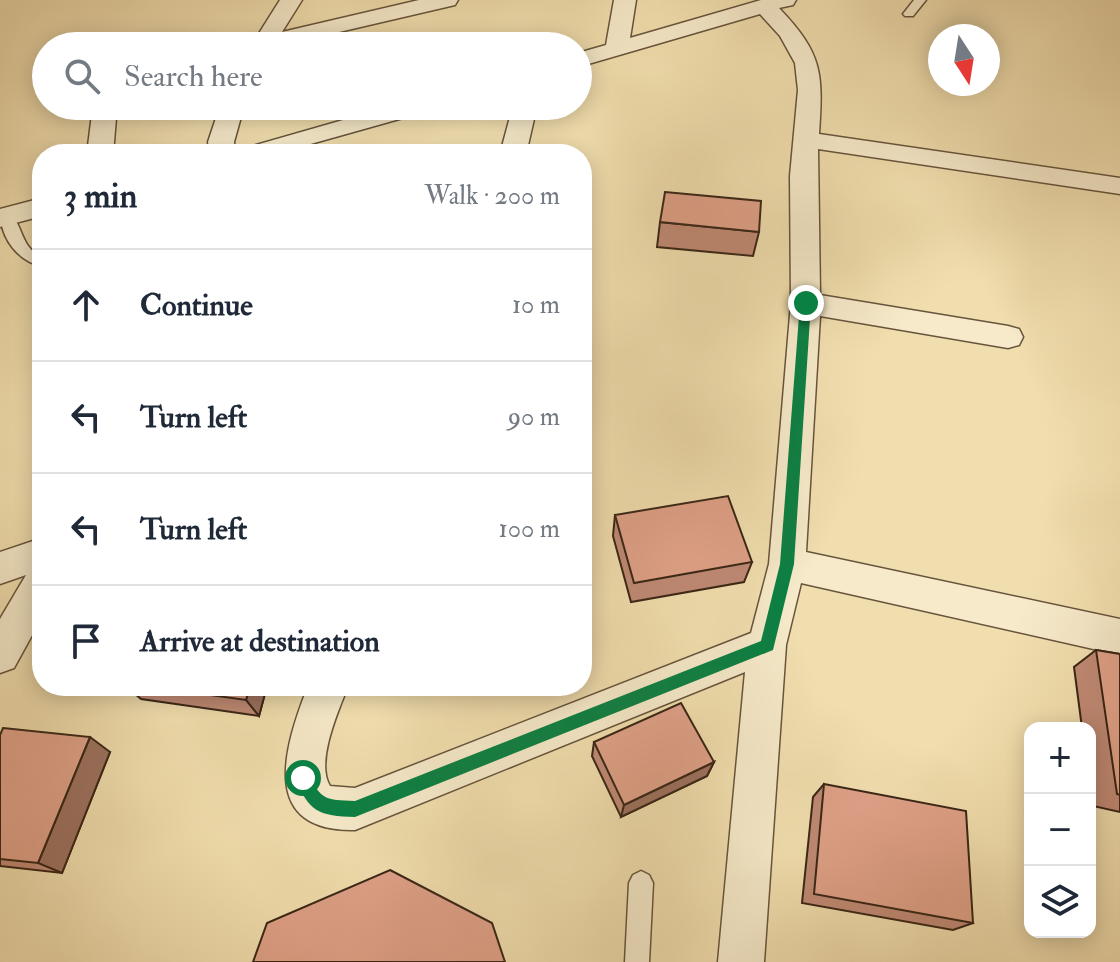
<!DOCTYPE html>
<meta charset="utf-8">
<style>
body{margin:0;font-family:"IM FELL Double Pica",serif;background:#f6f6f7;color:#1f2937}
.controls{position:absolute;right:24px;bottom:24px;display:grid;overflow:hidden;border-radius:16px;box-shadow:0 4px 20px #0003}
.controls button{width:72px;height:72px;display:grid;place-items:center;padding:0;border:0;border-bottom:2px solid #e0e1e3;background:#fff;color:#1f2937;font:40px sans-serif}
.compass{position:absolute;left:928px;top:24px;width:72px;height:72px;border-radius:50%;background:#fff;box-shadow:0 4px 20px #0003;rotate:168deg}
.stop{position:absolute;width:24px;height:24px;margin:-18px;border:6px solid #0b8043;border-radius:50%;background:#fff}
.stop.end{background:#0b8043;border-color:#fff;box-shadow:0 2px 8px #0008}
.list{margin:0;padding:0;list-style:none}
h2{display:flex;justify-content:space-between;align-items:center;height:104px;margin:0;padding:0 32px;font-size:34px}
h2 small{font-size:26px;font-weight:400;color:#747a83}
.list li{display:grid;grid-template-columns:52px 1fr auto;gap:24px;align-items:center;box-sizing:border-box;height:112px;padding:0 32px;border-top:2px solid #e0e1e3}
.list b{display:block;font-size:30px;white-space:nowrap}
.list em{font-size:26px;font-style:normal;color:#747a83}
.icon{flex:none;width:44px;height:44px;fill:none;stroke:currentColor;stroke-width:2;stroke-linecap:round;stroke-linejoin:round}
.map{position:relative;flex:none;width:1120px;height:962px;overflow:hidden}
.search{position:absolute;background:#fff;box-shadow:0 4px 20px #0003;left:32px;top:32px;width:560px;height:88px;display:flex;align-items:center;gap:20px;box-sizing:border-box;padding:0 28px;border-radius:44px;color:#747a83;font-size:30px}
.panel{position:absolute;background:#fff;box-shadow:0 4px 20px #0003;left:32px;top:144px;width:560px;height:552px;border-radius:32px}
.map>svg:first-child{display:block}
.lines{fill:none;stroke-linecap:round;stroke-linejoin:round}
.service-casing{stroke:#67543c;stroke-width:3}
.minor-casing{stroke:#67543c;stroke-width:3}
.service{fill:#f6eaca;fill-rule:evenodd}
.minor{fill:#f6eaca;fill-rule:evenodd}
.wall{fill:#c08a75;stroke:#392616;stroke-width:2}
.shaded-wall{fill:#9c715f;stroke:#392616;stroke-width:2}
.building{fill:#dfa188;stroke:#392616;stroke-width:2}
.route{fill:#0b8043}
</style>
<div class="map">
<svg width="1120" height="962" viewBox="0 0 1120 962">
<rect width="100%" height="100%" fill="#f1deae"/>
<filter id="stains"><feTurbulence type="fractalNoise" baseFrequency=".0025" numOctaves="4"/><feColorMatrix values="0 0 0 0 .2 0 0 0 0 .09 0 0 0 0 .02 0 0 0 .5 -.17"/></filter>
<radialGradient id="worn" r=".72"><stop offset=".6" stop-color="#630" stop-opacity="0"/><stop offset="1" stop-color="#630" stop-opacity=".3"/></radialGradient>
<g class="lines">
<defs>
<g id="service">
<polygon points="914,0 926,0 913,16 905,16 903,14"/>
<path d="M 6,212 C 24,220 19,249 42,256 L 42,266 C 19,262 0,238 1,214 Z"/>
<polygon points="641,871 649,875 653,883 649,962 625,962 629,883 633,875"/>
</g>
<g id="minor">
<polygon points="280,0 302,0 282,32 419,0 458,0 455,5 279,46 251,46"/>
<path d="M 614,0 L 636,0 L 630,38 L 761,0 L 796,0 L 793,5 L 779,8 C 823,54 823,73 819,134 L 1120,178 L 1120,194 L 818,149 L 820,295 L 1008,326 L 1019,329 L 1023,337 L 1019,345 L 1008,348 L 820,316 L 806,552 L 1120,619 L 1120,655 L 801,583 L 786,645 L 764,962 L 718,962 L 745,672 L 355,830 C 257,832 285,745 308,686 L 348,686 C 339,710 315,762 330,786 L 355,788 L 751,633 L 769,564 L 791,303 L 790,176 L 798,90 L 795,63 L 780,36 L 760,14 L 578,67 L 578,53 L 606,45 Z"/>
<polygon points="93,106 117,106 113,154 87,154"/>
<polygon points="220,106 244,106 234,142 235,151 392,106 431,106 428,111 275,154 210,154 208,142"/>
<polygon points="513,106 537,106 526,154 500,154"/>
<polygon points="42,198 42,216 0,227 0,209"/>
<polygon points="42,538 42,617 14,668 0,673 0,619 26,575 0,584 0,552"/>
</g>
</defs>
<use href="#service" class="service-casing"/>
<use href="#minor" class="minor-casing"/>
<use href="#service" class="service"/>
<use href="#minor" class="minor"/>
</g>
<g class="wall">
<polygon points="660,222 759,232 753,256 657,247"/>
<polygon points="615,515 752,562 744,582 631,602 613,536"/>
<polygon points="1096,650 1120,654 1120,812 1093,806 1090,785 1090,728 1082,728 1074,667"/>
<polygon points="126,686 267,686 259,716 141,699"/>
<polygon points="0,735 110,752 62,873 0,866"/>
<polygon points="594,742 714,762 707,776 621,817 592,756"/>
<polygon points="824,784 973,923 953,930 802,903 813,797"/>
</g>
<g class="shaded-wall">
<polygon points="250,686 267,686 259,716 246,700"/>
<polygon points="90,737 110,752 62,873 38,863"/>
<polygon points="714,762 707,776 621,817 624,805"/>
</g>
<g class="building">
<polygon points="665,192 761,201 759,232 660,222"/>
<polygon points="728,496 752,562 634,583 615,515"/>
<polygon points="1096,650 1120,654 1120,795 1117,794"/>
<polygon points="145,686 250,686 246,700"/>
<polygon points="681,703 714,762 624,805 594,742"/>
<polygon points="3,728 90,737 38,863 0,859 0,735"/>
<polygon points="824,784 966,811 973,923 814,894"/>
<polygon points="390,870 492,923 505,962 253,962 267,923"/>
</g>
<path class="route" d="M 806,299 L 811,303 L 794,564 L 773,650 L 355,817 C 319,816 309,812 295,778 L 303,770 L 308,773 C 321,800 325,800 355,801 L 761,641 L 780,564 L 800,303 Z"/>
<rect width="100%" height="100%" filter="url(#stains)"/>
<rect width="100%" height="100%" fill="url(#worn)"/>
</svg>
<div class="controls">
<button>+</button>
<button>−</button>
<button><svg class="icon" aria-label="layers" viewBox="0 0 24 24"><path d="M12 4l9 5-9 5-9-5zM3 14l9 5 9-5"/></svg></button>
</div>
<svg class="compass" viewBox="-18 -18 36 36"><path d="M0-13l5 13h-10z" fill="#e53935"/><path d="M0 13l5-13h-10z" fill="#747a83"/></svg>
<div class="stop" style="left:303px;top:778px"></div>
<div class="stop end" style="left:806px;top:303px"></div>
<div class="search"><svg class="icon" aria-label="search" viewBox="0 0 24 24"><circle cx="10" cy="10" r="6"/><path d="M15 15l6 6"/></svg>Search here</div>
<section class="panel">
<h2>3 min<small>Walk · 200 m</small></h2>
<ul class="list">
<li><svg class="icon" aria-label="ahead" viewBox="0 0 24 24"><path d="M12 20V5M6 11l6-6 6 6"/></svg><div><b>Continue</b></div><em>10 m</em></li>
<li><svg class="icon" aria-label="left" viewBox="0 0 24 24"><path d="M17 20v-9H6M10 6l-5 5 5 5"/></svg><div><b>Turn left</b></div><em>90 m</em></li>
<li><svg class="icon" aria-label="left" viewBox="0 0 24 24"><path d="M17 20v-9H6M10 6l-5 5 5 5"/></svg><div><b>Turn left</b></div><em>100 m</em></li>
<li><svg class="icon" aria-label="arrive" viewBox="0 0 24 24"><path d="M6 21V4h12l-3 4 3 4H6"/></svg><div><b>Arrive at destination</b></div></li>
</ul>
</section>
</div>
